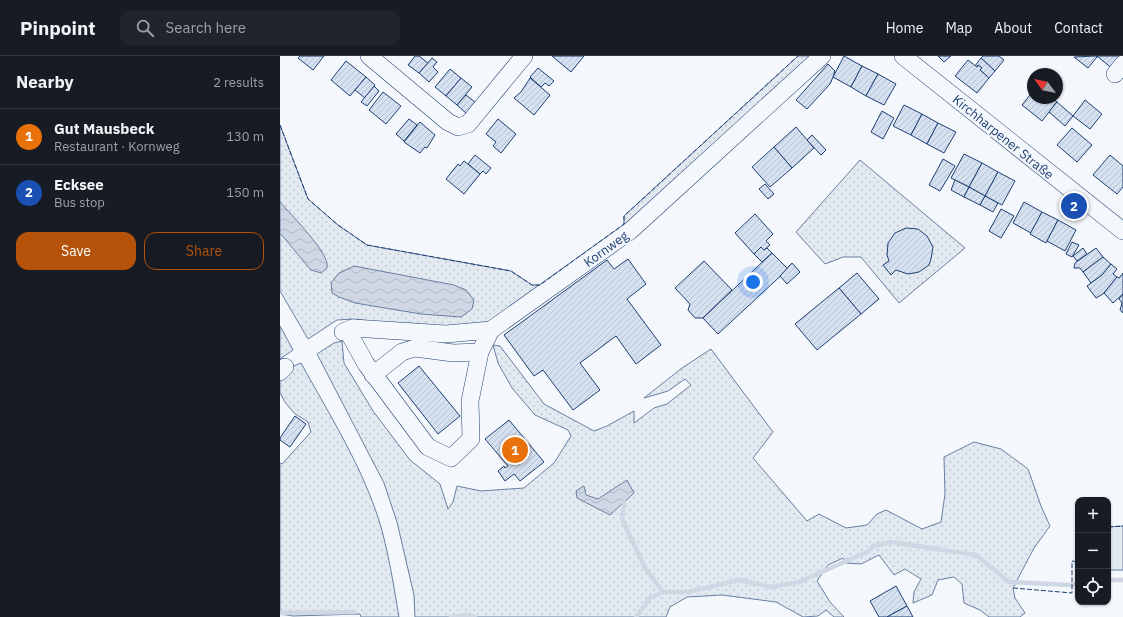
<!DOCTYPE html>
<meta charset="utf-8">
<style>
body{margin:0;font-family:"IBM Plex Sans",sans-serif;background:#20242c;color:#f1f3f6}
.controls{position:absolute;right:12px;bottom:12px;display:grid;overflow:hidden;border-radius:8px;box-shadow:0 1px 3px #0004}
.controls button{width:36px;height:36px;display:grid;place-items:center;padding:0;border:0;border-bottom:1px solid #363941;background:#171b24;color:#f1f3f6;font:20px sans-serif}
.compass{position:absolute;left:747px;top:12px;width:36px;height:36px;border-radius:50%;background:#171b24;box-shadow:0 1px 3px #0004;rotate:302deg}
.you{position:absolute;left:473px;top:226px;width:14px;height:14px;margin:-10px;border:3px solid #fff;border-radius:50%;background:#1a73e8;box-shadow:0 0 0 6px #1a73e833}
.badge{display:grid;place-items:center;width:26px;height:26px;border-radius:50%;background:#b45309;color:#fff;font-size:13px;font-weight:700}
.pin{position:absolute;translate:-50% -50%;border:2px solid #fff;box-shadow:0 1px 4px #0006}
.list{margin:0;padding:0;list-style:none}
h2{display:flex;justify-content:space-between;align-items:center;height:52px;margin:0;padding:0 16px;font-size:17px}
h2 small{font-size:13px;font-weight:400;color:#9ea1a6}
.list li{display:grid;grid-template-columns:26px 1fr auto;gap:12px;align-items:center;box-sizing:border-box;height:56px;padding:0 16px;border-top:1px solid #363941}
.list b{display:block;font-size:15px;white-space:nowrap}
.list p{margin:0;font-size:13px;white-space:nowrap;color:#9ea1a6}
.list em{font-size:13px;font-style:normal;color:#9ea1a6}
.actions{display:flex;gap:8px;padding:12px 16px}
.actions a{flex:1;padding:9px 0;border:1px solid #b45309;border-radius:12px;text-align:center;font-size:14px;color:#b45309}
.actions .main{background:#b45309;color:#fff}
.icon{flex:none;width:22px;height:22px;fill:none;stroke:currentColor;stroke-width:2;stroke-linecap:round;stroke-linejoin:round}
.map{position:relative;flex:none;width:843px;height:561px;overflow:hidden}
header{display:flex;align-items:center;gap:24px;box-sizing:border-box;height:56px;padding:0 20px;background:#171b24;border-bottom:1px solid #363941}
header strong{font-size:19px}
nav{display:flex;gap:22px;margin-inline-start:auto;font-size:14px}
.search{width:280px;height:36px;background:#20242c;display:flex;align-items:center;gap:10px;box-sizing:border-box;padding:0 14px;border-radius:12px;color:#9ea1a6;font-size:15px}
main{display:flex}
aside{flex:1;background:#171b24}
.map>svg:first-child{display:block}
.grass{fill:url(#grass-dots);stroke:#687fa3}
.garden{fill:#e3e9f0;stroke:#687fa3}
.water{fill:url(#water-waves);stroke:#687fa3}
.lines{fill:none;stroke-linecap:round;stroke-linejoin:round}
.stream{stroke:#cfd7e4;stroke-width:4.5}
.building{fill:url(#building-hatch);stroke:#1d3f73}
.minor-casing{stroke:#1d3f73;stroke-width:18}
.minor{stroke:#f4f7fb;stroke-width:17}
.fence{stroke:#1d3f73;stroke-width:1;stroke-dasharray:5 2;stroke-linecap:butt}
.labels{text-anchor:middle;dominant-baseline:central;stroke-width:3;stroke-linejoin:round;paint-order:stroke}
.street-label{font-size:13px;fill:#1d3f73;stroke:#f4f7fb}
</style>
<header>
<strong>Pinpoint</strong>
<div class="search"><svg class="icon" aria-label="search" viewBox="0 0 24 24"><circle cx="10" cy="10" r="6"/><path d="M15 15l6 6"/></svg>Search here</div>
<nav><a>Home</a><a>Map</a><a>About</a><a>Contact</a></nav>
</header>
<main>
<aside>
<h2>Nearby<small>2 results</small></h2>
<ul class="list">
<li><span class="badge" style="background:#e8710a">1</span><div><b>Gut Mausbeck</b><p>Restaurant · Kornweg</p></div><em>130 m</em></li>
<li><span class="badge" style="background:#1a4fb4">2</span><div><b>Ecksee</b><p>Bus stop</p></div><em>150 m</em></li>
</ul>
<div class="actions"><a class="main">Save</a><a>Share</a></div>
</aside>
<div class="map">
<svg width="843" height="561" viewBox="0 0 843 561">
<defs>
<pattern id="grass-dots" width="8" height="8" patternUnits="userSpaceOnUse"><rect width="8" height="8" fill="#e3e9f0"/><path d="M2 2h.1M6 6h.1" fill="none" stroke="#c2c9d1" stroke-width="1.8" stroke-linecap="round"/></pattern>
<pattern id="water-waves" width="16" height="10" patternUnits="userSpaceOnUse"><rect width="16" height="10" fill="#cfd7e4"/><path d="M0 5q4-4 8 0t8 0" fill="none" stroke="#b1bac7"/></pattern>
<pattern id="building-hatch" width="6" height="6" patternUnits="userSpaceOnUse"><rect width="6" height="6" fill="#d5e0f0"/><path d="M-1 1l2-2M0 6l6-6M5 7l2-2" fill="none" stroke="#b6c1d1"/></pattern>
</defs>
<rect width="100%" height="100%" fill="#f4f7fb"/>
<g class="grass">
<polygon points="518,0 536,0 347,171 211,267 184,271 128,270 73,263 57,264 28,283 0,235 0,69 28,143 58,169 87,189 231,215 252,229 260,229 344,169 344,160"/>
<polygon points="580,104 685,192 619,247 581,201 563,201 545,208 516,176"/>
<polygon points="0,270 13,294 0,303"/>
<polygon points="62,285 64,307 93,355 130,404 160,428 168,453 173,446 177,430 201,435 244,432 274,407 291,380 288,374 255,359 232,332 218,307 213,289 220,290 264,348 314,375 327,370 354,355 354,367 374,352 387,348 411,329 405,323 388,335 364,342 402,312 431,293 493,376 473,402 527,465 539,458 566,472 587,469 597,458 606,454 642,473 661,466 665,438 664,401 694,386 721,393 748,413 761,450 770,470 754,492 733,532 735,542 745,557 740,561 709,561 700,554 684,547 682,528 674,521 658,524 652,539 633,547 634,536 641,523 625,513 614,519 599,499 581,508 566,507 563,502 548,509 537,525 550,546 564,561 554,561 546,554 538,560 523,561 496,546 442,539 407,541 390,551 386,561 135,561 134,539 117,466 104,427 37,298 54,287"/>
<path d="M 21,307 C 50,360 84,413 101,471 C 109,500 114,531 119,561 L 81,561 L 80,558 L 13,560 L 0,558 L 0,407 L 2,408 L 31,376 L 28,366 L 14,357 L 5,346 L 0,337 L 0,321 L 9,312 Z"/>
</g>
<polygon class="garden" points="843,470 843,514 828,514 828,471"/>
<g class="water">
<path d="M 0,146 C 11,159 51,198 47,212 L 41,217 L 31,214 L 0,177 Z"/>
<polygon points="74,210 174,229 186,234 194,244 192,253 181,261 141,258 75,247 59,241 52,237 51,227 59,217"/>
<polygon points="347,424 354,437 330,459 297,442 296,435 304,430 306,439 318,443"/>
</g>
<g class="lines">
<g class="stream">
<polyline points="344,446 342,463 365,512 383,536"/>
<polyline points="828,524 843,524"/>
<polyline points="0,557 74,556"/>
<polyline points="171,561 186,559 195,561"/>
<polyline points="356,561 370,542 383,536 408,536 459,524 491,531 519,526 589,495 593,490 611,486 696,499 729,526 790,529 798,528"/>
</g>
</g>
<g class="building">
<polygon points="20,0 44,0 33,14 18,2"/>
<polygon points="135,0 139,0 148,7 139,17 128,9"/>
<polygon points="272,0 304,0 291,16"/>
<polygon points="564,0 582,10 571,31 553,21"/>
<polygon points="658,0 671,0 664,6"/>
<polygon points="703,0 719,0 724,4 715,15 701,2"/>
<polygon points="816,0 817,1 808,12 794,1"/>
<polygon points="817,0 839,0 843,3 834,14"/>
<polygon points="152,2 157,6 153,11 158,16 149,26 139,17"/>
<polygon points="701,2 715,15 709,22 700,14 702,12 698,9 697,11 695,10"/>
<polygon points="688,4 697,11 698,9 702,12 700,14 709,22 697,37 675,20"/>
<polygon points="66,5 86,21 70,40 51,24"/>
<polygon points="548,8 555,15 553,21 550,28 527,53 516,44"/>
<polygon points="582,10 598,18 586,40 571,31"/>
<polygon points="258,12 274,25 269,30 265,27 261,31 250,21"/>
<polygon points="170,13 181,22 166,40 155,31"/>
<polygon points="598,18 616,28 604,49 586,40"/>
<polygon points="86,21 95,29 85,42 75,34"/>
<polygon points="181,22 192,31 177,49 166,40"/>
<polygon points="250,22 270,39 254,59 234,42 241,36"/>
<polygon points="94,30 99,35 87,50 81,46"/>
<polygon points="753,35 753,42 772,42 777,46 762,65 742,49"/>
<polygon points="103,36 121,50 106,68 89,54"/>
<polygon points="186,39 196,47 187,58 177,49"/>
<polygon points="805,44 822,58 810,73 793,60"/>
<polygon points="777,46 793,60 785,70 769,56"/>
<polygon points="624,49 642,58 631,79 613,70"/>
<polygon points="602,55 614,62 603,83 591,76"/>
<polygon points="642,58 658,67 647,88 631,79"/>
<polygon points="129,63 137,69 124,85 116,78"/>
<polygon points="218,63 236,78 221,97 213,90 216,86 206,78"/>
<polygon points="140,66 155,79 147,92 145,91 140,97 124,86"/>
<polygon points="658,67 676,76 664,97 647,88"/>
<polygon points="516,71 534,92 512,112 494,91"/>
<polygon points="792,72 812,89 797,106 777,89"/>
<polygon points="532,79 546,94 541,99 527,84"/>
<polygon points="494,91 512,112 490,131 472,111"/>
<polygon points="684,98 702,107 689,131 671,122"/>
<polygon points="195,99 211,112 206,118 203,115 200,118 188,108"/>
<polygon points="830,99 843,110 843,131 837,138 813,119"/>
<polygon points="663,103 675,110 660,135 649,129"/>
<polygon points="184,105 200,118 184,138 166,123 178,108 180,110"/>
<polygon points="702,107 718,116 705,140 689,131"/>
<polygon points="718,116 735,125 722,149 705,140"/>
<polygon points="675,124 689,131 684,141 671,134"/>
<polygon points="485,128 494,138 488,143 479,133"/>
<polygon points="689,131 705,140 700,149 684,141"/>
<polygon points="705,140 718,147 713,156 700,149"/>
<polygon points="744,146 762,156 751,177 733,167"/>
<polygon points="721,153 734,160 721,182 709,175"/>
<polygon points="762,156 778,164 766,187 750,178"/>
<polygon points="475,158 493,178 486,185 490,189 484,194 481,191 474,198 455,177"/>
<polygon points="778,164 796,174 785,195 767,185"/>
<polygon points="626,172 638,173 647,180 653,191 651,203 649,209 639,216 628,218 616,214 611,219 603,209 609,205 607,199 608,187 615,177"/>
<polygon points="792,186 799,189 792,201 786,198"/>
<polygon points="481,191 484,194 487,192 492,197 482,206 474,198"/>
<polygon points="803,192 807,198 797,205 793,200"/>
<polygon points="816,192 823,201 803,216 800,212 794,212 795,207"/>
<polygon points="492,197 508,213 438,278 423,262"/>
<polygon points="823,201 831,208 822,219 811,227 803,216"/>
<polygon points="348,203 366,228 347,243 381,289 356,308 336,280 300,307 320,334 293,354 263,314 254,320 224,279 327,204 334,213"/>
<polygon points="424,205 452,234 423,262 415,262 408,254 410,248 395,232"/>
<polygon points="512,207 520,216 507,228 500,220"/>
<polygon points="831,208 837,213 833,218 837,221 823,238 816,242 807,230 822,219"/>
<polygon points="577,217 599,243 581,258 559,232"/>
<polygon points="843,217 843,238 833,247 824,237 837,221 839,222"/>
<polygon points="559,232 581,258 537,294 515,268"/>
<polygon points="843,238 843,257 840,254 842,247 839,243"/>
<polygon points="139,310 180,360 158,378 118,327"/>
<polygon points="15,360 26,368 10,391 0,384 0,382"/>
<polygon points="229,364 264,406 240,425 234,418 225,425 218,415 224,410 225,412 228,410 205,383"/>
<polygon points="616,530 627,550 607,561 599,561 590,545"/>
<polygon points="627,550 633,561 607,561"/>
</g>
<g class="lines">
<defs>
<g id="minor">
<polyline points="89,0 168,66 178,71 188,68 244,0"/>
<polyline points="623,0 843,175"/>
<polyline points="835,18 843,8"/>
<polyline points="73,272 71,281 86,308 148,391 171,402 191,383 190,345 200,296 211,274"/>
<polyline points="63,276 73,272 166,278 211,274 350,175 542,0"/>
<polyline points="0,316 5,311"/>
<polyline points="93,319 122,296 135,292 173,297 200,296"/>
</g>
</defs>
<use href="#minor" class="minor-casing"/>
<use href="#minor" class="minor"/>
<g class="fence">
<polyline points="0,69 28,143 58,169 87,189 231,215 252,229 260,229 344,168 344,160 518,0"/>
<polyline points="828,471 843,470"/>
<polyline points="733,532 792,537 792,505 798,506"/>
</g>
</g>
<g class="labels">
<g class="street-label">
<text transform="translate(723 81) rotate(39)">Kirchharpener Straße</text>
<text transform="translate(326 193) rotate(-36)">Kornweg</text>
</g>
</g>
</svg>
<div class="controls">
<button>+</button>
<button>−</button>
<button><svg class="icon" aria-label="locate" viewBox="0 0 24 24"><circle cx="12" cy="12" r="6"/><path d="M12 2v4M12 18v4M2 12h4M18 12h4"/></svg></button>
</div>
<svg class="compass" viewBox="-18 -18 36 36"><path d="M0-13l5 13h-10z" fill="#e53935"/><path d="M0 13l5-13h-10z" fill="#9ea1a6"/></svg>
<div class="you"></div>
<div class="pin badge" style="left:235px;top:394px;background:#e8710a">1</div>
<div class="pin badge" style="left:794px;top:150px;background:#1a4fb4">2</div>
</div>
</main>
